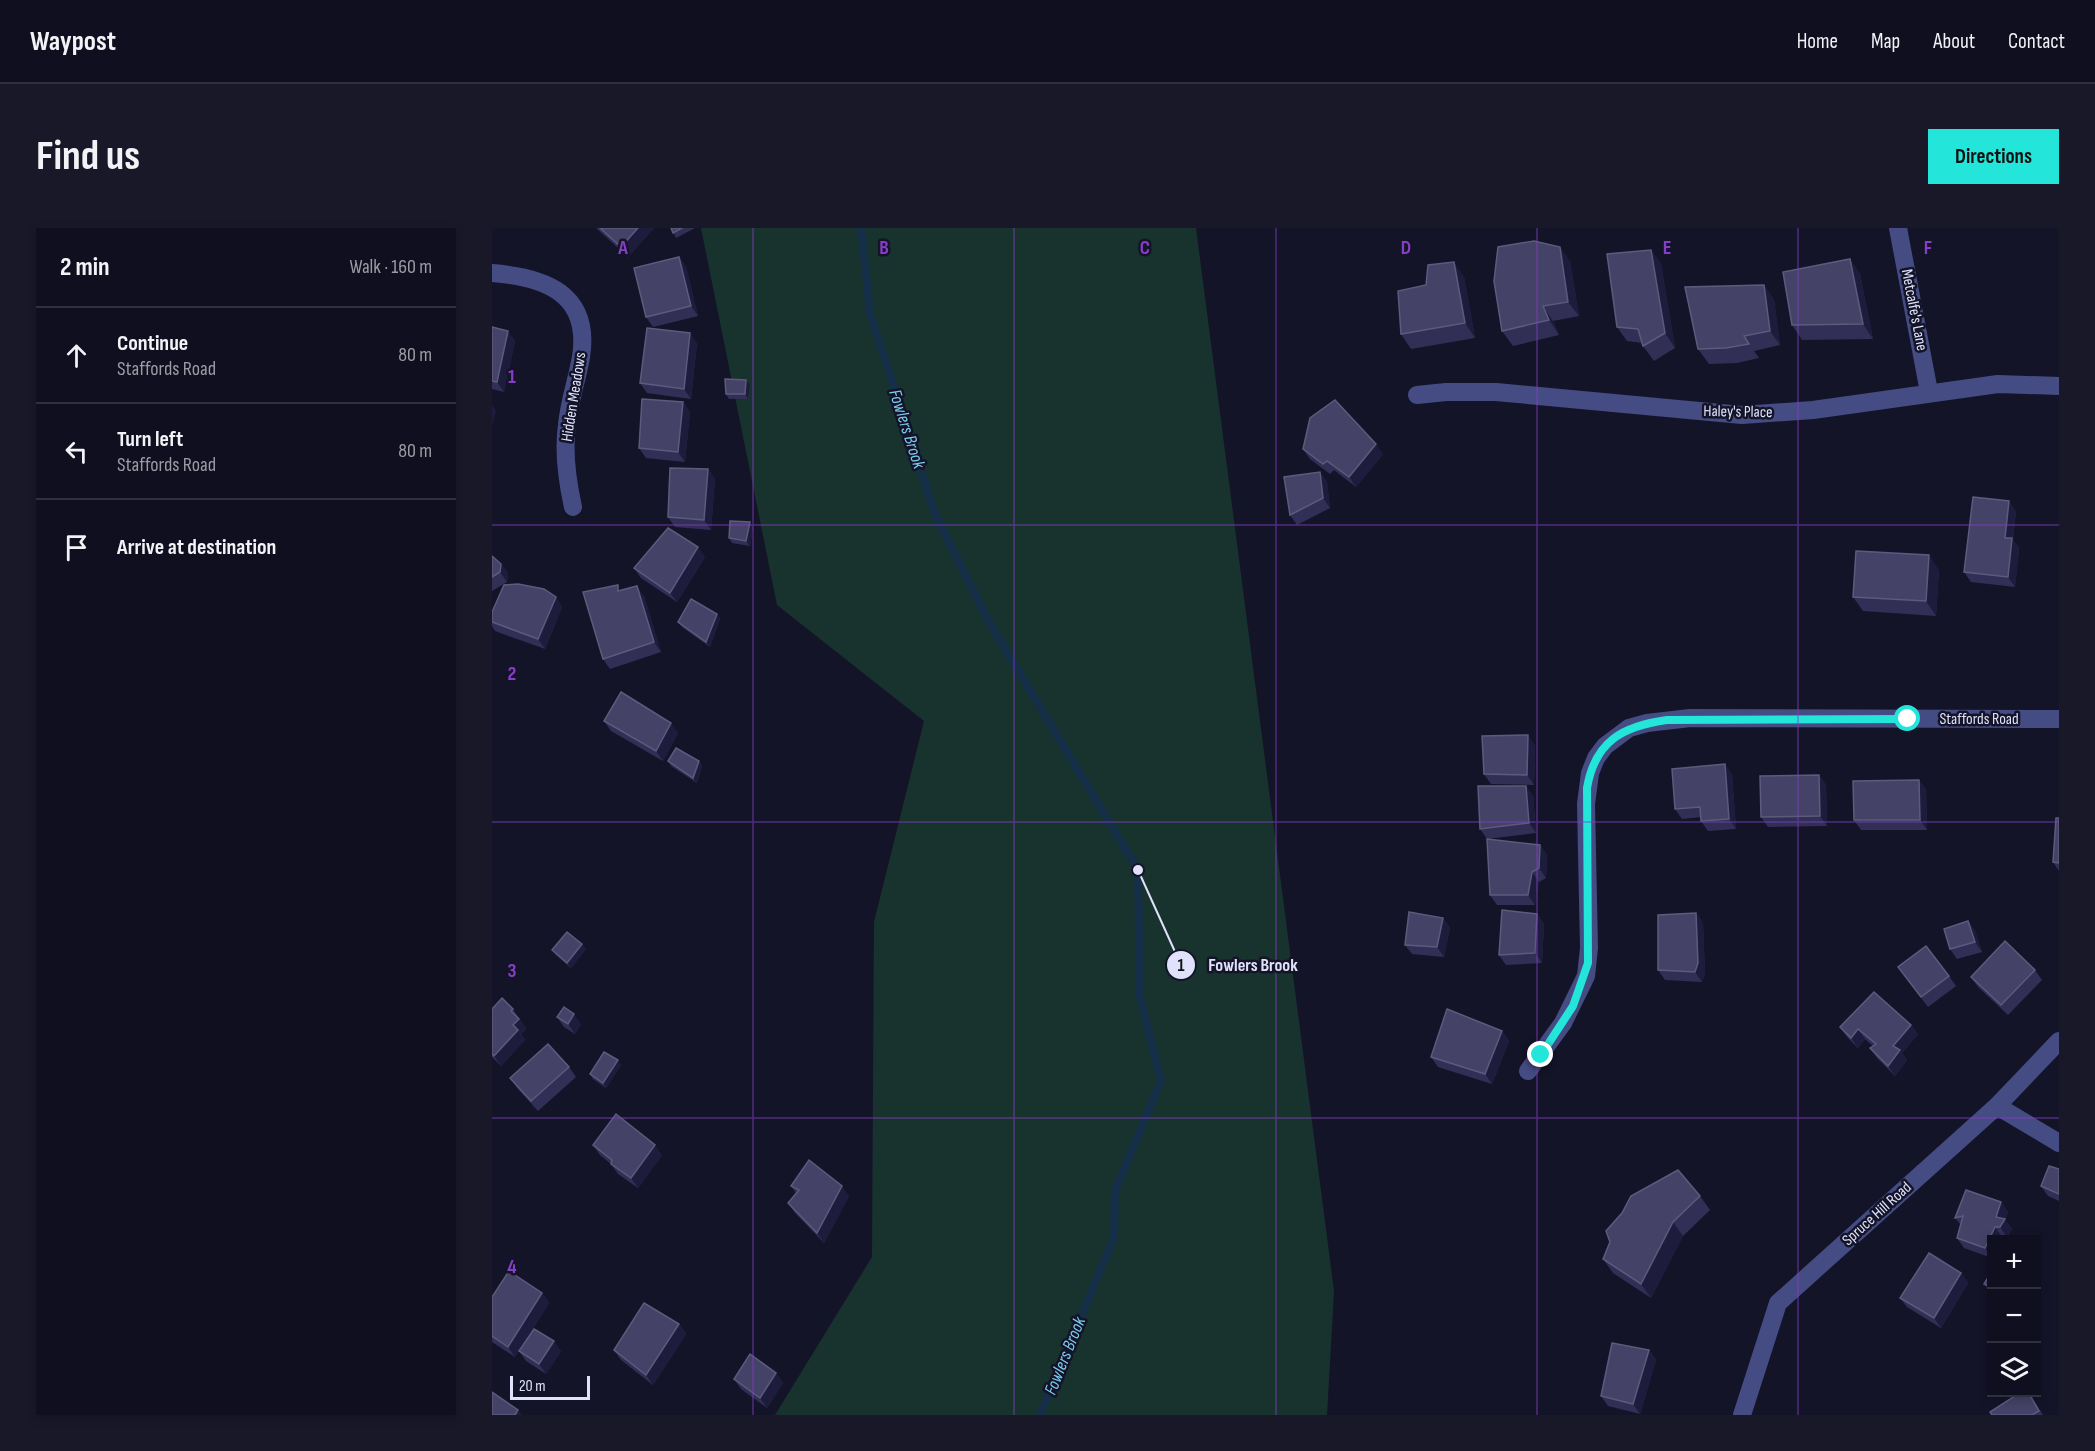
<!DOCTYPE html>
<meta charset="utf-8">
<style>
body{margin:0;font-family:"Sofia Sans Condensed",sans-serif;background:#181828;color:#f1f3f6}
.controls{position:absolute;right:18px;bottom:18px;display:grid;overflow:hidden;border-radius:0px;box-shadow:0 3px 9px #0003}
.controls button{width:54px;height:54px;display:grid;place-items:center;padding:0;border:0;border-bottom:2px solid #2f2f3d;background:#0f0f1f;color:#f1f3f6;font:30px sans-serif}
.scale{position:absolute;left:18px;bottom:15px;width:80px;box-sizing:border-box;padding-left:6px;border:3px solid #e0e1fb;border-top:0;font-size:16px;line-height:21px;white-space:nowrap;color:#e0e1fb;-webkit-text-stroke:4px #141429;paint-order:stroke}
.stop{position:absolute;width:18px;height:18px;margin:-14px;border:4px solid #23e5d9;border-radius:50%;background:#fff}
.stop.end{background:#23e5d9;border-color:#fff;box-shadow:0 2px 6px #0008}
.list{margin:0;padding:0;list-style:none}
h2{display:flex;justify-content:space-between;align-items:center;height:78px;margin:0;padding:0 24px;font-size:26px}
h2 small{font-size:20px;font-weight:400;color:#9b9ca4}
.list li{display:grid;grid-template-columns:39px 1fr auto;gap:18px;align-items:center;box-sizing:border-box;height:96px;padding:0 24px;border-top:2px solid #2f2f3d}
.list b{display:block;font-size:22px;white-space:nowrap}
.list p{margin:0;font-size:20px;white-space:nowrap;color:#9b9ca4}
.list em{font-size:20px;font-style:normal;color:#9b9ca4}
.icon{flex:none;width:33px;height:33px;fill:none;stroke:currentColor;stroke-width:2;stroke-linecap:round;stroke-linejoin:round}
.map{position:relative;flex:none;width:1567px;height:1187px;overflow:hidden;border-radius:0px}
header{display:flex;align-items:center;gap:36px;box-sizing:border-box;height:84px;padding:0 30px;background:#0f0f1f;border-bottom:2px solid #2f2f3d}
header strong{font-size:28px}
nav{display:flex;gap:33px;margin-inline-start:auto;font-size:21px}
.intro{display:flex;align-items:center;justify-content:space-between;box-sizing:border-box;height:144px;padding:0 36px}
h1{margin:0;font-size:42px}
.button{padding:15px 27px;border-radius:0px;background:#23e5d9;color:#111;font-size:21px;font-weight:700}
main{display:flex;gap:36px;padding:0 36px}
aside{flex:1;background:#0f0f1f;border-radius:0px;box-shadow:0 3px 9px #0003}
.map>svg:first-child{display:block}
.green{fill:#18332d}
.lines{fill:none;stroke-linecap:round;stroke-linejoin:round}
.stream{stroke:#142f47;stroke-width:8}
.minor{stroke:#454c83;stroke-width:18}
.wall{fill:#312f55}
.shaded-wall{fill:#1e1c3c}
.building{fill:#444266;stroke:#5c5b7e;stroke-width:1.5}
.route{stroke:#23e5d9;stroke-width:8}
.grid{fill:none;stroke:#853ec5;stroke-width:1.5;stroke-opacity:0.55}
.labels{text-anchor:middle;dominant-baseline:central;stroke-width:5;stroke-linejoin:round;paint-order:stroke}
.street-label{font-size:16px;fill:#e0e1fb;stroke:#141429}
.water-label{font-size:18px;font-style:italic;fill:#7accef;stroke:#141429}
.grid-label{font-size:20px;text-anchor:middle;font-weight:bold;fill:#853ec5;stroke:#141429;stroke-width:5;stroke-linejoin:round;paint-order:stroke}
.leader{fill:none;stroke:#e0e1fb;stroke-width:2}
.callout-dot{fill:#e0e1fb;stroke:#141429;stroke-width:2}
.mark-label{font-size:18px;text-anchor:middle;font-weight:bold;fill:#111}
.callout-label{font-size:18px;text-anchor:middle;font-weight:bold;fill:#e0e1fb;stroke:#141429;stroke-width:5;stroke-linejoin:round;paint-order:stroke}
</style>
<header>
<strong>Waypost</strong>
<nav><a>Home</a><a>Map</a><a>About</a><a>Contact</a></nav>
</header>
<div class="intro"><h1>Find us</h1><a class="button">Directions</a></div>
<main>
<aside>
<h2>2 min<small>Walk · 160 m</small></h2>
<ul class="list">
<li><svg class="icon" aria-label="ahead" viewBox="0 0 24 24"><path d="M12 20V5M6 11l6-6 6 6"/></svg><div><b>Continue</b><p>Staffords Road</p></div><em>80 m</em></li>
<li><svg class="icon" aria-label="left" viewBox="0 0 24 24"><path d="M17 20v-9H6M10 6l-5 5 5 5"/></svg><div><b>Turn left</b><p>Staffords Road</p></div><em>80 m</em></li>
<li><svg class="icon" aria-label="arrive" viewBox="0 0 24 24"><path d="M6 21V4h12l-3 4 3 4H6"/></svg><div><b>Arrive at destination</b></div></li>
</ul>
</aside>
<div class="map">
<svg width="1567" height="1187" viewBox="0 0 1567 1187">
<rect width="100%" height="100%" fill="#141429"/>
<polygon class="green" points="209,0 704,0 842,1063 835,1187 283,1187 380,1029 382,694 432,493 285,377"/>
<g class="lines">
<polyline class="stream" points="369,0 378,85 443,286 497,394 646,642 648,768 669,853 623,962 622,1009 548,1187"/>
<g class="minor">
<polyline points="1406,0 1437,164"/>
<path d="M 0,45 C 52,49 99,65 89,129 C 85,152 77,174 75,197 C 71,225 75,252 81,279"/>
<polyline points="925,167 954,164 1004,164 1250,187 1321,182 1506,156 1567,158"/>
<polyline points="1036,843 1071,795 1094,748 1097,720 1094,576 1098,545 1104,530 1113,518 1137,500 1155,495 1198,490 1567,491"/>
<polyline points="1505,878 1567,915"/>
<polyline points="1250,1187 1286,1075 1505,878 1567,813"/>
</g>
</g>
<g class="wall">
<polygon points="104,0 162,0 136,29"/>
<polygon points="179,0 203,0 184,10"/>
<polygon points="1159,22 1169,36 1183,120 1162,133 1151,118 1150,115 1135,113 1125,99"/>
<polygon points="187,29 194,39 206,88 161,99 154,89"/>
<polygon points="1358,31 1368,46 1381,111 1310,112 1300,97"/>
<polygon points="1078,33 1087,88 1061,93 1067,107 1021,118 1010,103"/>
<polygon points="972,49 983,110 919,121 909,106"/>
<polygon points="1272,57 1282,72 1288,117 1262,123 1267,130 1245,135 1217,136 1206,121"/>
<polygon points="0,99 23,113 12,164 0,161"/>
<polygon points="205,115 199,171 155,165 148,155"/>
<polygon points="258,157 256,171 237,171 234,166"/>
<polygon points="191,174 198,184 193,234 154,230 147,220"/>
<polygon points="811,221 891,226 864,259 842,242 838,246 818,231"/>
<polygon points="216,241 223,251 219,302 183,299 176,289"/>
<polygon points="828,244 835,254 838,280 805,297 798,287"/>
<polygon points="1524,283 1521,312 1527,320 1523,359 1479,354 1472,344"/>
<polygon points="258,294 261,299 258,318 240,315 237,310"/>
<polygon points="0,328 9,336 16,345 15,354 0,363"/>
<polygon points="213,329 185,374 149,350 142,340"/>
<polygon points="1447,342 1444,388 1371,383 1361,369"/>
<polygon points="130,362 152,368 169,424 118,441 111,431"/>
<polygon points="64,369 70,379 53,421 3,403 0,398 0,384"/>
<polygon points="225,386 228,391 218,419 190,399 186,394"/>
<polygon points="112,493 186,505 171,533 119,503"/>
<polygon points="1043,517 1042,557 999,556 992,546"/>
<polygon points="176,533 207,533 210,538 205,555 179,538"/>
<polygon points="1240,546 1244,601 1216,603 1209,593 1209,589 1190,591 1183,581"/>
<polygon points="1327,547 1334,557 1335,598 1276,599 1269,589"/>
<polygon points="1427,552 1434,562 1435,602 1369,602 1362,592"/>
<polygon points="1034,558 1041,568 1044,605 995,611 988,601"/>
<polygon points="1567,590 1567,643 1561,634"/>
<polygon points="1048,617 1055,627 1054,650 1047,654 1043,677 1005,677 998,667"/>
<polygon points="1204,685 1211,695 1213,745 1210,754 1173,752 1166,742"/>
<polygon points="1045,686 1052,696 1050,735 1014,737 1007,727"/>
<polygon points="951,690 958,700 952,729 920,726 913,717"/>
<polygon points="1476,693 1483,703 1490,724 1465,731 1458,721"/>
<polygon points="94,721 79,740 64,727 60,722"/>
<polygon points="1406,739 1457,748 1464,758 1436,779"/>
<polygon points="1543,742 1550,752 1516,787 1486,759 1479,749"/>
<polygon points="0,781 21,781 34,801 29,806 33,812 9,838 0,829"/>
<polygon points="65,789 89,796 83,806 72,799"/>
<polygon points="1419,797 1426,806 1410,825 1415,832 1403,848 1385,830 1378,820 1381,818 1373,811 1366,820 1355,809 1348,799"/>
<polygon points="1010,803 1017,813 1000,856 946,839 939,829"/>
<polygon points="129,837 114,860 101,851 98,846"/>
<polygon points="77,839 84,849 46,883 25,860 18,850"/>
<polygon points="101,917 170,927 146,960 126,946 119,936 108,927"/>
<polygon points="1567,941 1567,973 1556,968 1549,958"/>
<polygon points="299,958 357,968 332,1015 303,985 296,975 304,965"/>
<polygon points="1208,968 1218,982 1191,1008 1159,1070 1121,1045 1111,1031"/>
<polygon points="1509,974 1516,984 1513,992 1520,1001 1515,1009 1500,1011 1500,1030 1472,1020 1465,1010 1469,997 1463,990"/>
<polygon points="1500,1043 1500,1066 1492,1056"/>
<polygon points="1469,1045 1476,1055 1449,1100 1415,1079 1408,1070"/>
<polygon points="50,1065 57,1075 23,1129 0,1114 0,1069"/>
<polygon points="187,1096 194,1106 161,1157 129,1132 122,1122"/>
<polygon points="1157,1122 1164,1132 1148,1186 1116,1178 1109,1168"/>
<polygon points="27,1123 69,1123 54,1146 34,1133"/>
<polygon points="284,1145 291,1155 275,1180 249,1161 242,1151"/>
<polygon points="1537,1164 1551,1187 1500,1187"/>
</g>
<g class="shaded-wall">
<polygon points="146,0 162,0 136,29 129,19"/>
<polygon points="1068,19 1078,33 1087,88 1076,74"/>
<polygon points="1159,22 1169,36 1183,120 1173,105"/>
<polygon points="187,29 194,39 206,88 199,78"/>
<polygon points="1358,31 1368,46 1381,111 1371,96"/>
<polygon points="962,34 972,49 983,110 973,95"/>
<polygon points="1272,57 1282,72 1288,117 1278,103"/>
<polygon points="1051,78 1061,93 1067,107 1057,92"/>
<polygon points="16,103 23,113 12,164 5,154"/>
<polygon points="198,105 205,115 199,171 192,161"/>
<polygon points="254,152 258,157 256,171 253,166"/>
<polygon points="191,174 198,184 193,234 186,224"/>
<polygon points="0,177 4,183 0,198"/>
<polygon points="884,216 891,226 864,259 857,249"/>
<polygon points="216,241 223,251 219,302 212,292"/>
<polygon points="828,244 835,254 838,280 831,270"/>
<polygon points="1517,273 1524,283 1521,312 1527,320 1523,359 1516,349 1513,310"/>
<polygon points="258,294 261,299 258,318 254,313"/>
<polygon points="206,319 213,329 185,374 178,365"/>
<polygon points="1437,327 1447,342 1444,388 1434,373"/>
<polygon points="9,336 16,345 15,354 8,344"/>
<polygon points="145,358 152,368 169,424 162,414"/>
<polygon points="64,369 70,379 53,421 46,411"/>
<polygon points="225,386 228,391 218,419 214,414"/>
<polygon points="179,495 186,505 171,533 164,523"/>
<polygon points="1036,507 1043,517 1042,557 1035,547"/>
<polygon points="207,533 210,538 205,555 201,550"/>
<polygon points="1233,536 1240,546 1244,601 1237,591"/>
<polygon points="1327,547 1334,557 1335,598 1328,588"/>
<polygon points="1427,552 1434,562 1435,602 1428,592"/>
<polygon points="1034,558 1041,568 1044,605 1037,595"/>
<polygon points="1048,617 1055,627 1054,650 1047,640"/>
<polygon points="1040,644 1047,654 1043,677 1036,667"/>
<polygon points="1204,685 1211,695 1213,745 1210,754 1203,744"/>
<polygon points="1045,686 1052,696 1050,735 1043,725"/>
<polygon points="951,690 958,700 952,729 945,719"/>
<polygon points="1476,693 1483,703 1490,724 1483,714"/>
<polygon points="90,716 94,721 79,740 75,735"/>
<polygon points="82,786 89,796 83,806 76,796"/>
<polygon points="27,791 34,801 29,806 33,812 9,838 2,828 21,797"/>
<polygon points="1419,797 1426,806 1410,825 1415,832 1403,848 1396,838 1401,818"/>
<polygon points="1366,801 1373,811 1366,820 1359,810"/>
<polygon points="1010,803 1017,813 1000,856 993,846"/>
<polygon points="126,832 129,837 114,860 111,855"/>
<polygon points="163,917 170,927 146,960 139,950"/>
<polygon points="350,958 357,968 332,1015 325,1005"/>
<polygon points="1509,974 1516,984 1513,992 1520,1001 1515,1009 1508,999 1504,989"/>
<polygon points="1181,994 1191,1008 1159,1070 1149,1056"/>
<polygon points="1503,999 1510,1009 1509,1011 1500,1011 1500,1030 1493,1020"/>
<polygon points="1469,1045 1476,1055 1449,1100 1442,1090"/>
<polygon points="50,1065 57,1075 23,1129 16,1119"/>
<polygon points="187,1096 194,1106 161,1157 154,1147"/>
<polygon points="62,1113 69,1123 54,1146 47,1136"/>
<polygon points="1157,1122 1164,1132 1148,1186 1141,1176"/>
<polygon points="284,1145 291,1155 275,1180 268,1170"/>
<polygon points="26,1182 30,1187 23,1187"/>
</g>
<g class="building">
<polygon points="108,0 146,0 129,19"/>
<polygon points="179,0 190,0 181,5"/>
<polygon points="1042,13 1068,19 1076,74 1051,78 1057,92 1010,103 1002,53 1006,19"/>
<polygon points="1159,22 1173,105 1151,118 1146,101 1125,99 1115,26"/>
<polygon points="187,29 199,78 154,89 142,40"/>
<polygon points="1358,31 1371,96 1300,97 1291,44"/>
<polygon points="962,34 973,95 909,106 906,63 934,57 936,37"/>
<polygon points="1272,57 1278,103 1252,108 1257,116 1234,120 1206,121 1193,59"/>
<polygon points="0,99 16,103 5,154 0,153"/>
<polygon points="155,100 198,105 192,161 148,155"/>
<polygon points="233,151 254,152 253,166 234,166"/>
<polygon points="150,171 191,174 186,224 147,220"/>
<polygon points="843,172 884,216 857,249 835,233 831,236 811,221 818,190"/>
<polygon points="178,240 216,241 212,292 176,289"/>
<polygon points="828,244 831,270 798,287 792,249"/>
<polygon points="1481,269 1517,273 1513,310 1520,310 1516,349 1472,344"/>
<polygon points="238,293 258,294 254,313 237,310"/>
<polygon points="176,300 206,319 178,365 142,340"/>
<polygon points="1364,323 1437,327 1434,373 1361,369"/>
<polygon points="0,328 9,336 8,344 0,349"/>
<polygon points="26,356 52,361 64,369 46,411 0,394 0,384 12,357"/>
<polygon points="126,357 126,363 145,358 162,414 111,431 91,364"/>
<polygon points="199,371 225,386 214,414 186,394"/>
<polygon points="129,464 179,495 164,523 112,493"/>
<polygon points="1036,507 1035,547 992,546 990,508"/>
<polygon points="184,520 207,533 201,550 176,533"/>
<polygon points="1233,536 1237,591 1209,593 1208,579 1183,581 1180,541"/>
<polygon points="1327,547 1328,588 1269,589 1268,548"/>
<polygon points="1427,552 1428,592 1362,592 1361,553"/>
<polygon points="986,558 1034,558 1037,595 988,601"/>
<polygon points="1564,590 1567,590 1567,635 1561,634"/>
<polygon points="995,611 1048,617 1047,640 1040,644 1036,667 998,667"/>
<polygon points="1010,682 1045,686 1043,725 1007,727"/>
<polygon points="917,684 951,690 945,719 913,717"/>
<polygon points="1204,685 1206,735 1203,744 1166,742 1166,687"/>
<polygon points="1476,693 1483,714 1458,721 1452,701"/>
<polygon points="75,704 90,716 75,735 60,722"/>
<polygon points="1513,713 1543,742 1509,777 1479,749"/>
<polygon points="1434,718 1457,748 1429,769 1406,739"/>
<polygon points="1382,764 1419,797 1401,818 1408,822 1396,838 1378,820 1384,816 1366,801 1359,810 1348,799"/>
<polygon points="10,770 21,781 19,783 27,791 21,797 26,802 2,828 0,826 0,781"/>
<polygon points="72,779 82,786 76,796 65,789"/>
<polygon points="955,781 1010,803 993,846 939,829"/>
<polygon points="56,816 77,839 39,873 18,850"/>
<polygon points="112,824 126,832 111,855 98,846"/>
<polygon points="124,886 163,917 139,950 119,936 120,932 101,917"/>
<polygon points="317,932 350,958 325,1005 296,975 307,962 299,958"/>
<polygon points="1557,938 1567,941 1567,966 1549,958"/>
<polygon points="1186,942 1208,968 1181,994 1149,1056 1111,1031 1118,1014 1114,1003 1130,985 1139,968"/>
<polygon points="1474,962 1509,974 1504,989 1513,991 1508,999 1503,999 1493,1020 1465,1010 1471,988 1463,990"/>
<polygon points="1437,1025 1469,1045 1442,1090 1408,1070"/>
<polygon points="17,1043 50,1065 16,1119 0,1108 0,1069"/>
<polygon points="1500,1043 1500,1060 1492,1056"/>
<polygon points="152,1075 187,1096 154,1147 122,1122"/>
<polygon points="42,1101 62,1113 47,1136 27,1123"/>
<polygon points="1120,1115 1157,1122 1141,1176 1109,1168"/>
<polygon points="258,1126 284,1145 268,1170 242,1151"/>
<polygon points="0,1164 26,1182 23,1187 0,1187"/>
<polygon points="1529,1164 1536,1164 1547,1183 1540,1187 1500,1187 1498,1184"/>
</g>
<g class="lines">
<path class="route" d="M 1049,827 L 1081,778 L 1096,735 L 1095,560 C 1103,513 1131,498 1175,492 L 1416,491"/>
</g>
<path class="grid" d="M 261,0 L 261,1187M 522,0 L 522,1187M 784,0 L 784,1187M 1045,0 L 1045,1187M 1306,0 L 1306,1187M 0,297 L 1567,297M 0,594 L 1567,594M 0,890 L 1567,890"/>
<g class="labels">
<g class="street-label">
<text transform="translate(1422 82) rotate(79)">Metcalfe's Lane</text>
<text transform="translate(82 169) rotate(-81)">Hidden Meadows</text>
<text transform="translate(1246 184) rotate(1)">Haley's Place</text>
<text x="1487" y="491">Staffords Road</text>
<text transform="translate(1385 986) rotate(-42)">Spruce Hill Road</text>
</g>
<g class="water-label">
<text transform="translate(415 201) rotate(72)">Fowlers Brook</text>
<text transform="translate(573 1128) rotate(-68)">Fowlers Brook</text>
</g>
</g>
<g class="grid-label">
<text x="131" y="26">A</text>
<text x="392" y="26">B</text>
<text x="653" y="26">C</text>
<text x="914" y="26">D</text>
<text x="1175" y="26">E</text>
<text x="1436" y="26">F</text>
<text x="20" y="155">1</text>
<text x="20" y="452">2</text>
<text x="20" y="749">3</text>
<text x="20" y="1045">4</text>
</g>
<path class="leader" d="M646 642L689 737"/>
<g class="callout-dot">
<circle cx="646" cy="642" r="6"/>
<circle cx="689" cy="737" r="15"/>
</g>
<g class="mark-label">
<text x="689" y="743">1</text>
</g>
<g class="callout-label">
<text x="761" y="743">Fowlers Brook</text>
</g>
</svg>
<div class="controls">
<button>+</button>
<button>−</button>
<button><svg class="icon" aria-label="layers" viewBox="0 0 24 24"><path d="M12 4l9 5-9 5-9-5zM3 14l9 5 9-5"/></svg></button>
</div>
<div class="scale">20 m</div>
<div class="stop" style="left:1416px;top:491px"></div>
<div class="stop end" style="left:1049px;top:827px"></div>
</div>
</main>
